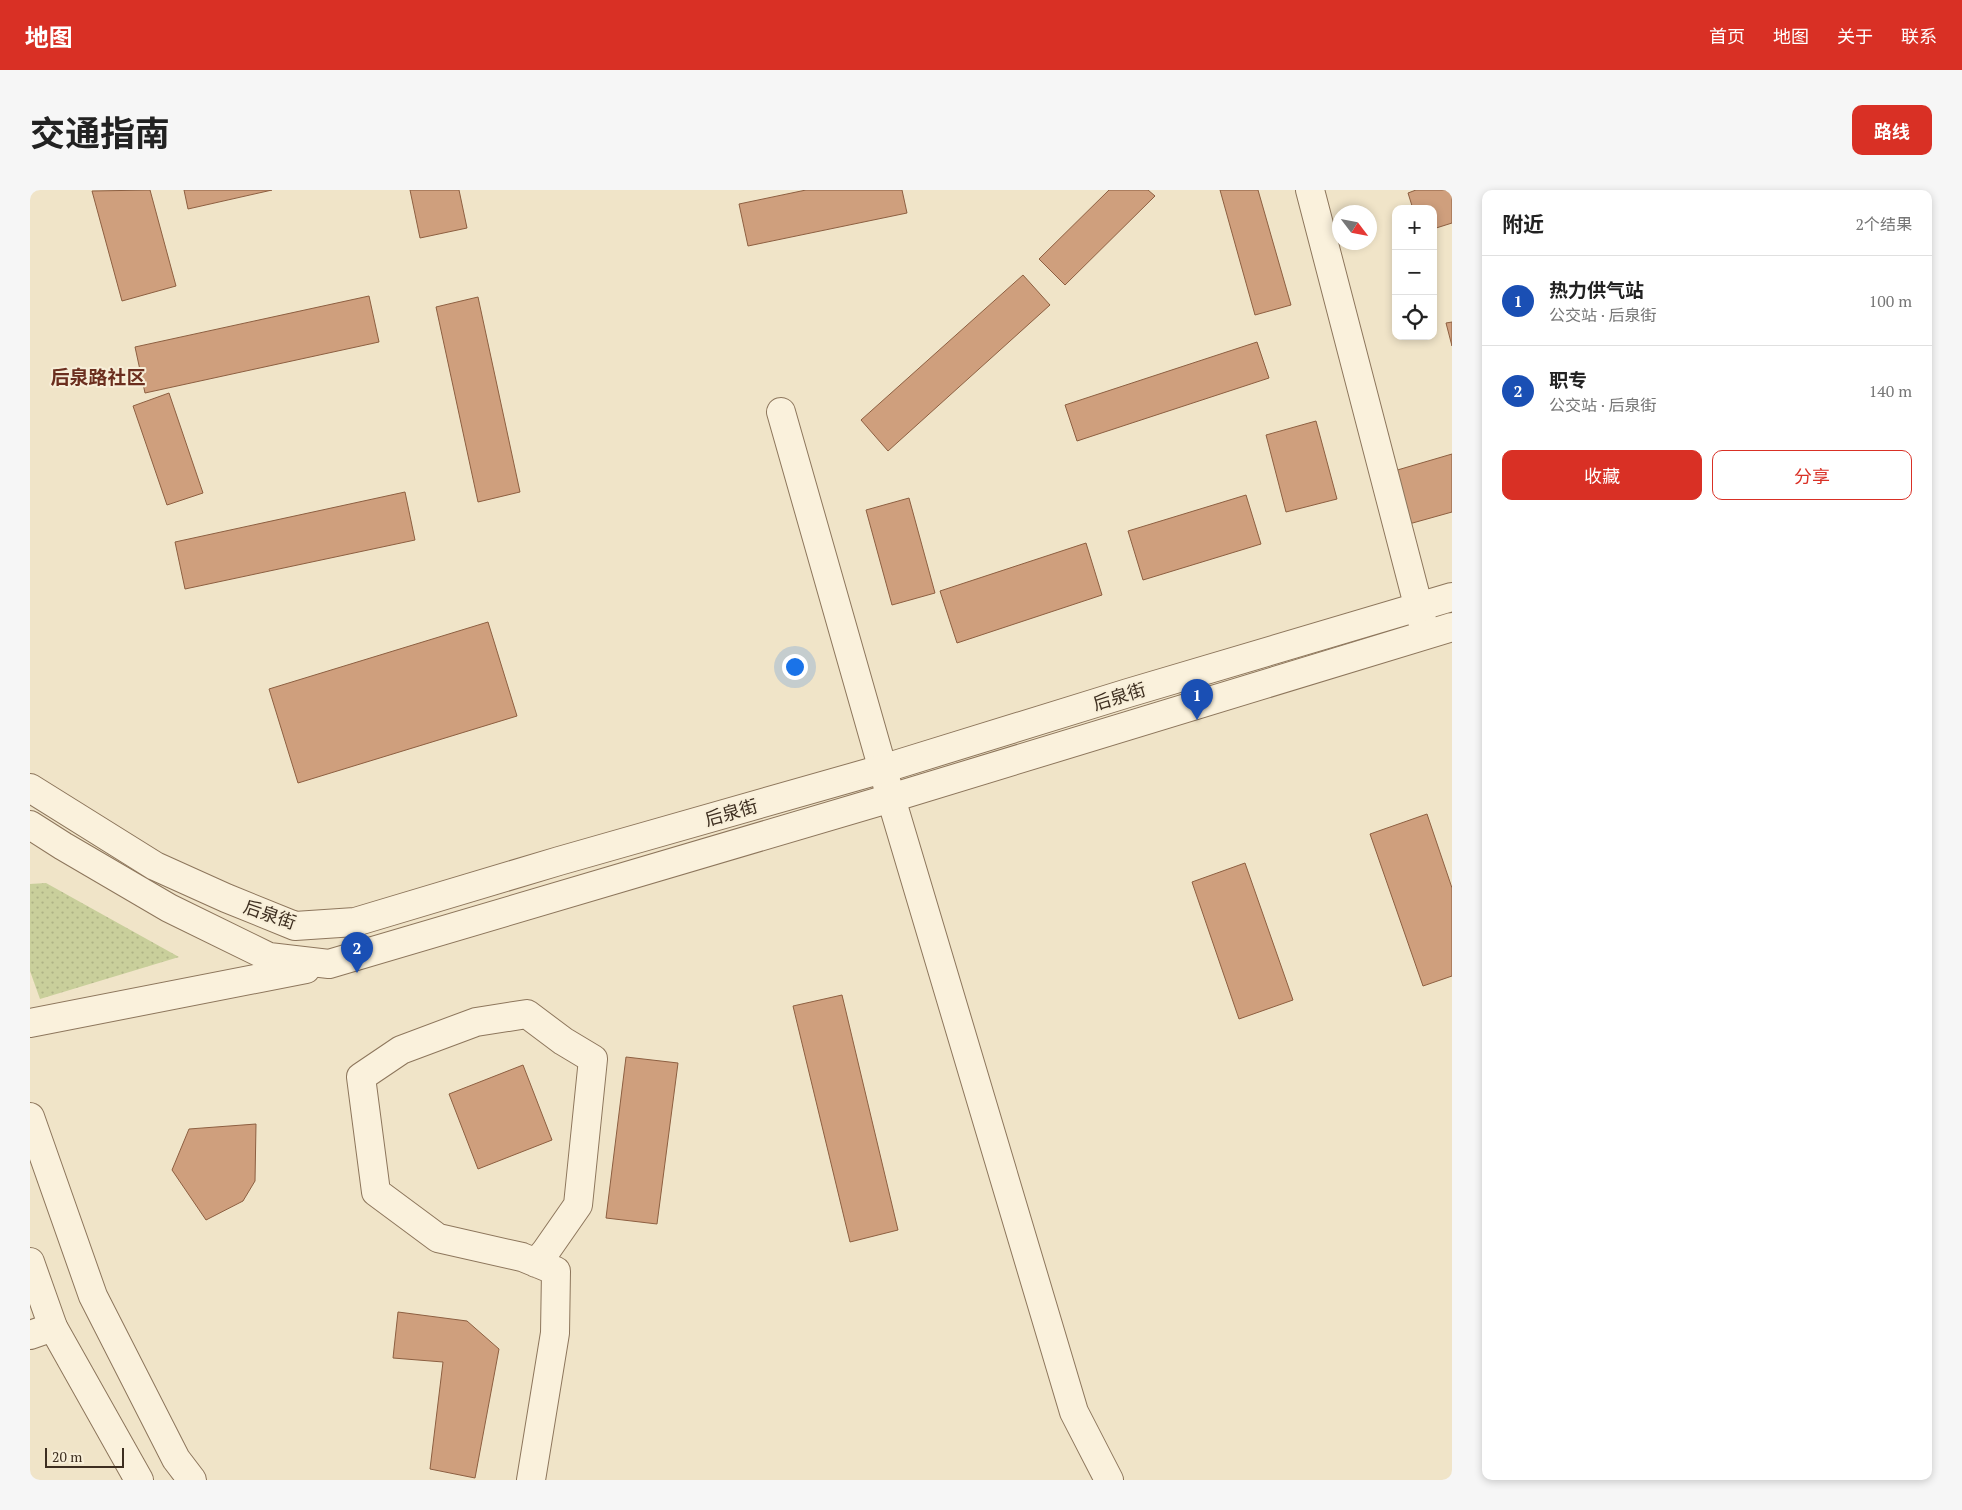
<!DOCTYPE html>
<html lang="zh">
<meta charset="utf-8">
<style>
body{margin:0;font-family:"PT Serif","Noto Sans SC",serif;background:#f6f6f6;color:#222}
.controls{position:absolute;right:15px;top:15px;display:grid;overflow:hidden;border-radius:10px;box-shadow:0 2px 8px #0003}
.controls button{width:45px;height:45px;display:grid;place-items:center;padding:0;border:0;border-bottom:1px solid #e0e0e0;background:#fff;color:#222;font:25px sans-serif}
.compass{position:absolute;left:1302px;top:15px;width:45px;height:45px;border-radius:50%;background:#fff;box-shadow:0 2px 8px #0003;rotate:122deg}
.scale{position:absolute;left:15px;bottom:12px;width:79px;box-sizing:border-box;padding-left:5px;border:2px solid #3d2e20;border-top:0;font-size:14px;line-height:18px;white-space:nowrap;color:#3d2e20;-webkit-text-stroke:4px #f7eed8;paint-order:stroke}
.you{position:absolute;left:764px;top:476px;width:18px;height:18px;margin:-12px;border:4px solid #fff;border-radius:50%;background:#1a73e8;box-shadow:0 0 0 8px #1a73e833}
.badge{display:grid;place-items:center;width:32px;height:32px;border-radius:50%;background:#d93025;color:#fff;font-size:16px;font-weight:700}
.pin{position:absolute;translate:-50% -41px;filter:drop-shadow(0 1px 2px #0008)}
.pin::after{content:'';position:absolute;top:26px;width:18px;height:15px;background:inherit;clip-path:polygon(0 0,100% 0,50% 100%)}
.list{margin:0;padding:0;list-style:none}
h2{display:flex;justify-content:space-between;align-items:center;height:65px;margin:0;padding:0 20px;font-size:21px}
h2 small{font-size:16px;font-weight:400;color:#767676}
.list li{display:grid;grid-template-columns:32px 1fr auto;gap:15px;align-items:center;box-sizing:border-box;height:90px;padding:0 20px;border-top:1px solid #e0e0e0}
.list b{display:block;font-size:19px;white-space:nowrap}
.list p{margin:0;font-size:16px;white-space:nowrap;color:#767676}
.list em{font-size:16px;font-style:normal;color:#767676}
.actions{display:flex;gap:10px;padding:15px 20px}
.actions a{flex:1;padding:11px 0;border:1px solid #d93025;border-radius:10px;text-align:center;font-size:18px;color:#d93025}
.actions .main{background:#d93025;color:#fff}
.icon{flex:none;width:28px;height:28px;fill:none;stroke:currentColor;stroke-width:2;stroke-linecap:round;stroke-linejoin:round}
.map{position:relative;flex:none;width:1422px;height:1290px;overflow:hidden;border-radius:10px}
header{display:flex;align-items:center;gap:30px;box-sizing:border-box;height:70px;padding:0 25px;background:#d93025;color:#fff}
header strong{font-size:24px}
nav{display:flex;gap:28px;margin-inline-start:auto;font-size:18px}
.intro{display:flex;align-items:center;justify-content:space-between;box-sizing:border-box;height:120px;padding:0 30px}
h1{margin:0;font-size:35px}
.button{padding:12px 22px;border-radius:10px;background:#d93025;color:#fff;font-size:18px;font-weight:700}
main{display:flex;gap:30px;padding:0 30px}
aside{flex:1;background:#fff;border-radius:10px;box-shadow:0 2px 8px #0003}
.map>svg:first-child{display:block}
.grass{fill:url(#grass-dots)}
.building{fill:#cf9f7d;stroke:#8d5f41}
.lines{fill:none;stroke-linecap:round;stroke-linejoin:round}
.minor-casing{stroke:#8d765c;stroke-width:30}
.minor{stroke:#faf1dc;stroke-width:28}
.labels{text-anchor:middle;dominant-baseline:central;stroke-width:4;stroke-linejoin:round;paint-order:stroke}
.street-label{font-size:18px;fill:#3d2e20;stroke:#f7eed8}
.neighbourhood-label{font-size:19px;font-weight:bold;fill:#6b2e1e;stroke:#f7eed8}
</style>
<header>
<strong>地图</strong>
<nav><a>首页</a><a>地图</a><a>关于</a><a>联系</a></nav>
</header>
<div class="intro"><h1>交通指南</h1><a class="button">路线</a></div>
<main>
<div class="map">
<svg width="1422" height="1290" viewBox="0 0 1422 1290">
<defs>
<pattern id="grass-dots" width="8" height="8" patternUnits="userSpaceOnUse" patternTransform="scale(1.25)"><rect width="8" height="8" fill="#c9cf9b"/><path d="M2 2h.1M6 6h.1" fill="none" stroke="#aeb285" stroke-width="1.8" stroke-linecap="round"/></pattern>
</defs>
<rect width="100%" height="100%" fill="#f0e4c8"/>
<polygon class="grass" points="16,693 149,767 10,809 0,781 0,694"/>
<g class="building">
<polygon points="120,0 146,96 92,111 62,1"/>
<polygon points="154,0 242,0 158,19"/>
<polygon points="380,0 429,0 437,38 390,48"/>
<polygon points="776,0 872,0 877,23 718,56 709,14"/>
<polygon points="1079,0 1118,0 1125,6 1035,95 1009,69"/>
<polygon points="1190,0 1228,0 1261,115 1225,125"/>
<polygon points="1386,0 1422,0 1422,33 1403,39 1403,19 1383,19 1378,3"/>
<polygon points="993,85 1020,115 858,261 831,230"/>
<polygon points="339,106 349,152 115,203 105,157"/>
<polygon points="448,107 490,302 448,312 406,117"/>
<polygon points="1422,132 1422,156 1416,133"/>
<polygon points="1227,152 1239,188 1047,251 1035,215"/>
<polygon points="139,203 173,303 137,315 103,216"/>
<polygon points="1286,231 1307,309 1256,322 1236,245"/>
<polygon points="1422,264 1422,322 1379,334 1364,281"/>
<polygon points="375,302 385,350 155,399 145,352"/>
<polygon points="1216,305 1231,354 1113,390 1098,341"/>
<polygon points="879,308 905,403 862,415 836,320"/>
<polygon points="1056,353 1072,405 927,453 910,401"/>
<polygon points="458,432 487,526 268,593 239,499"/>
<polygon points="1397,624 1422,698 1422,786 1393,796 1340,644"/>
<polygon points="1215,673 1263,810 1209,829 1162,692"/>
<polygon points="812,805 868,1040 820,1052 763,816"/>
<polygon points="596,867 648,873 627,1034 576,1028"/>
<polygon points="493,875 522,950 448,979 419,904"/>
<polygon points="226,934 225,991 213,1011 176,1030 142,980 159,939"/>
<polygon points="368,1122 437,1131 469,1159 445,1288 400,1279 413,1172 363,1168"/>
</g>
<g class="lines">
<defs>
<g id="minor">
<polyline points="1280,0 1393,434"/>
<polyline points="751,222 861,608 1044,1222 1079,1290"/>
<polyline points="0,598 125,676 196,708 265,736 325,732 529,671 852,579 1098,503 1422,407"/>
<polyline points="0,635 33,656 139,718 239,767 299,774 861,608 1422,437"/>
<polyline points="0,833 276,779"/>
<polyline points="0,927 63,1106 146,1269 162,1290"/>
<polyline points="0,1072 23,1137 109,1290"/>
<polyline points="0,1145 23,1137"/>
<polyline points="501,1290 525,1143 526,1081 492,1067 408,1048 346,1002 331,887 371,860 446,832 497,824 533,851 563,869 548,1015 516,1061 506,1073"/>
</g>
</defs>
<use href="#minor" class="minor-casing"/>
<use href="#minor" class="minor"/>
</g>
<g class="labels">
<g class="street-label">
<text transform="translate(1089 506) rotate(-17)">后泉街</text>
<text transform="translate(701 622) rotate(-16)">后泉街</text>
<text transform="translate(240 724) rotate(19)">后泉街</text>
</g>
<g class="neighbourhood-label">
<text x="68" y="186">后泉路社区</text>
</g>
</g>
</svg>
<div class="controls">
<button>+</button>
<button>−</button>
<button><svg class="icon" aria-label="locate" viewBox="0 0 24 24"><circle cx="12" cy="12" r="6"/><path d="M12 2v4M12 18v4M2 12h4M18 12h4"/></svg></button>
</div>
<svg class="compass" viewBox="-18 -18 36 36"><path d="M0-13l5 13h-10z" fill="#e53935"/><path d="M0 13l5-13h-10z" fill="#767676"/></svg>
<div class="scale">20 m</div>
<div class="you"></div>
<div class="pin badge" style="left:1167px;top:530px;background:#1a4fb4">1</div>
<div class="pin badge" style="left:327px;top:783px;background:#1a4fb4">2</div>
</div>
<aside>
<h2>附近<small>2个结果</small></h2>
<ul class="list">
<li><span class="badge" style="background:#1a4fb4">1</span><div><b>热力供气站</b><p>公交站 · 后泉街</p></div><em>100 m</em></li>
<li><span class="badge" style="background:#1a4fb4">2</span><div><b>职专</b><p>公交站 · 后泉街</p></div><em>140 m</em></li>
</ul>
<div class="actions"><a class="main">收藏</a><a>分享</a></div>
</aside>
</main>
